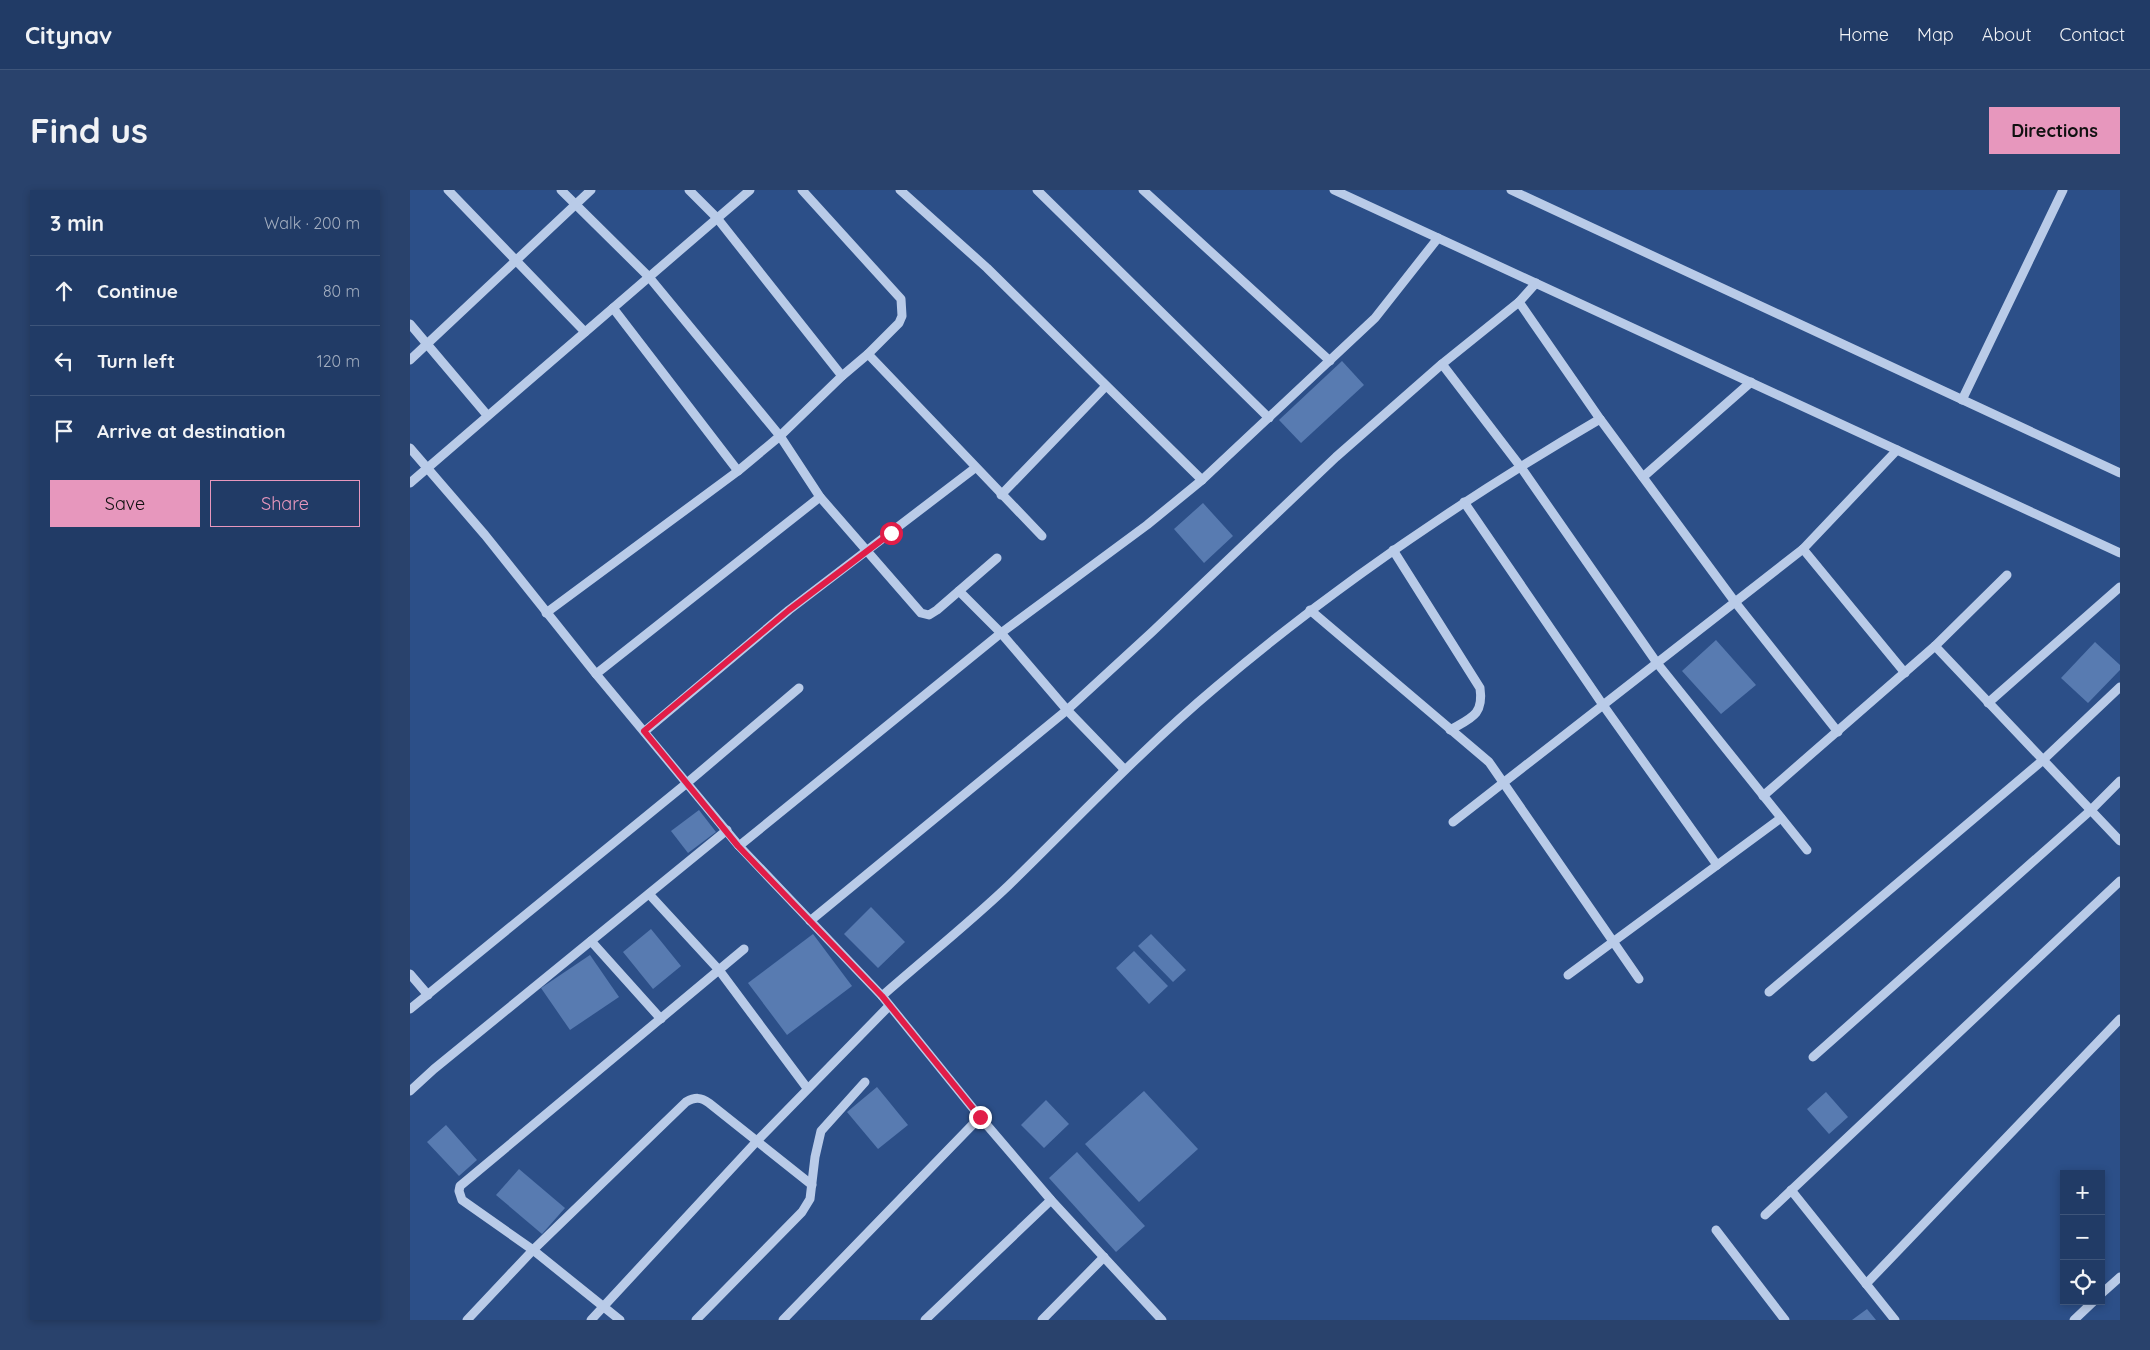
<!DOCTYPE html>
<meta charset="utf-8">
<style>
body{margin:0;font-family:Quicksand,sans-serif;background:#29426c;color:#f1f3f6}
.controls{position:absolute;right:15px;bottom:15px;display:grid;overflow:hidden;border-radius:0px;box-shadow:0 2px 8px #0003}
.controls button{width:45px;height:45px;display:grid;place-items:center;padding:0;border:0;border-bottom:1px solid #3e557a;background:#213b66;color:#f1f3f6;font:25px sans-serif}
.stop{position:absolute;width:15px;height:15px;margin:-11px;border:4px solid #e11d48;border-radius:50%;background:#fff}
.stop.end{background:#e11d48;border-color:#fff;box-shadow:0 1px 5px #0008}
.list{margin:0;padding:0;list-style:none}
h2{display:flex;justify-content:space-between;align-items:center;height:65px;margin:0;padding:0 20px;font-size:21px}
h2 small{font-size:16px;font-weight:400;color:#a2adbf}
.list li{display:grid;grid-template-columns:32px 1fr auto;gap:15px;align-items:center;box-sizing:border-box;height:70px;padding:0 20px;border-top:1px solid #3e557a}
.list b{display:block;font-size:19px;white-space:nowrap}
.list em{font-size:16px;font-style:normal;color:#a2adbf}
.actions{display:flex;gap:10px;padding:15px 20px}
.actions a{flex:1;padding:11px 0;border:1px solid #e797bd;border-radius:0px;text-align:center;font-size:18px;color:#e797bd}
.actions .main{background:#e797bd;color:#111}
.icon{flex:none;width:28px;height:28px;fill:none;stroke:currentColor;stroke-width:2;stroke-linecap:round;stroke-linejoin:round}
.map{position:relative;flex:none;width:1710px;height:1130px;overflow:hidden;border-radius:0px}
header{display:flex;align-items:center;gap:30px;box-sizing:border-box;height:70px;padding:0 25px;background:#213b66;border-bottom:1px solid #3e557a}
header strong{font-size:24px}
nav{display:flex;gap:28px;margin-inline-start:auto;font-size:18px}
.intro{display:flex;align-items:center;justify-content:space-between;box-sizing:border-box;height:120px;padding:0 30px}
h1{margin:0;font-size:35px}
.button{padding:12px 22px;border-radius:0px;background:#e797bd;color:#111;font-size:18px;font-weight:700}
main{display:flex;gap:30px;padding:0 30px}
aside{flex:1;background:#213b66;border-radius:0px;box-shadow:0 2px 8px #0003}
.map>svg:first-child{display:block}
.building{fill:#587bb1}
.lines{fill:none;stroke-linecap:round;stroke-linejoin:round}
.minor{stroke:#b9cbe8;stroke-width:9}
.route{stroke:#e11d48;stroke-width:6}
</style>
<header>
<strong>Citynav</strong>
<nav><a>Home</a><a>Map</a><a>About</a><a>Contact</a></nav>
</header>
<div class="intro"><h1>Find us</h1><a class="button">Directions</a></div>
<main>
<aside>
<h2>3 min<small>Walk · 200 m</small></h2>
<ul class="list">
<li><svg class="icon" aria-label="ahead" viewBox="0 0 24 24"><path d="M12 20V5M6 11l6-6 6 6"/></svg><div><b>Continue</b></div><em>80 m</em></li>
<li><svg class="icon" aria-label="left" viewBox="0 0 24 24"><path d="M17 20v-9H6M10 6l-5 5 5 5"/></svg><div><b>Turn left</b></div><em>120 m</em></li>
<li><svg class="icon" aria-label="arrive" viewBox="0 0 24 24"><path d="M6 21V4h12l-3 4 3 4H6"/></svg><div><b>Arrive at destination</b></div></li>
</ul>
<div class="actions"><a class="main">Save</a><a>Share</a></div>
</aside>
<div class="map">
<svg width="1710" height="1130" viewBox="0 0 1710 1130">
<rect width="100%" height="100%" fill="#2c4f88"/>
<g class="building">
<polygon points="932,171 954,195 891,253 869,230"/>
<polygon points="793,313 823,346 794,373 764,339"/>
<polygon points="1306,450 1346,495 1311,524 1272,481"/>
<polygon points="1685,452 1710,475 1710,480 1678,513 1651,488"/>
<polygon points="289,620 306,642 278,663 261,641"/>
<polygon points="461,717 495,752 468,778 434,744"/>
<polygon points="241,739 271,776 243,799 213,762"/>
<polygon points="403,744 442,796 377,845 338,793"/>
<polygon points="741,744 776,780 763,792 728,756"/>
<polygon points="724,761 758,796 739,814 706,778"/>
<polygon points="180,765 209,807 160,840 131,798"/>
<polygon points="467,897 498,935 468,959 437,922"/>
<polygon points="734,901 788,959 729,1012 675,954"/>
<polygon points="1416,902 1438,927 1419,944 1397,919"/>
<polygon points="636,910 659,934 634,958 611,935"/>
<polygon points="36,935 67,970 49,986 17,952"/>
<polygon points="667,962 735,1036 706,1062 639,988"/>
<polygon points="109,979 155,1018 132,1044 86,1005"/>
<polygon points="1457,1119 1466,1130 1442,1130"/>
</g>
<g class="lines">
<g class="minor">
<polyline points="38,0 175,142"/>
<polyline points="151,0 239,87 370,246 410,307 511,423 519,425 527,420 587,368"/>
<polyline points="279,0 307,28 432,186"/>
<polyline points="490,0 577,78 792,290"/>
<polyline points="627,0 859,228"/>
<polyline points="733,0 920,171"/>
<polyline points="924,0 1710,363"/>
<polyline points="1101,0 1710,283"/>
<polyline points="1109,112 1190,229 1325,412 1428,542"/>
<polyline points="203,118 328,281"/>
<polyline points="0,134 77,225"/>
<polyline points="458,164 632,346"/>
<polyline points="0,170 181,0"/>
<polyline points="1032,174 1110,276 1247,473 1397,660"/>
<polyline points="1552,210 1653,0"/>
<polyline points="0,258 75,345 186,484 329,656 472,806 570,927 641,1010 752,1130"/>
<polyline points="1233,287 1341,192"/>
<polyline points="0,293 340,0"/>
<polyline points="591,305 696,196"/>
<polyline points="1054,312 1193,515 1307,675"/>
<polyline points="1393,359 1495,483"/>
<path d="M 983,360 L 1070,498 C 1074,525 1061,528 1040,540"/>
<polyline points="549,401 591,443 657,520 714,579"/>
<polyline points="900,420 1079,572 1229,789"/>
<polyline points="136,423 328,281 370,246 432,186 458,164 489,133 492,126 491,109 392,0"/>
<polyline points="1525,456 1710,651"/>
<polyline points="186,484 410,307"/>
<polyline points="1578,513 1710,397"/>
<polyline points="235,541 379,420 565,278"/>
<polyline points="1353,606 1525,456 1597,385"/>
<polyline points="1043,632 1393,359 1487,260"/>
<polyline points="329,656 591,443 737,335 792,290 965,128 1028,48"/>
<polyline points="239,704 309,780 397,898"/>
<polyline points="400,731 657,520 742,442 926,267 1032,174 1109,112 1126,93"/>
<polyline points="181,751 251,829"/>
<polyline points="0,784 18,805"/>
<polyline points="1158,785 1371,628"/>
<polyline points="1359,802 1633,570 1710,497"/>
<path d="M 472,806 C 514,769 558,734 598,696 C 667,629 732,559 806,497 C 927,394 1053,309 1190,229"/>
<polyline points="0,819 277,593 389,498"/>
<polyline points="1403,867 1681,620 1710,591"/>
<polyline points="0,901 24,879 317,640"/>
<polyline points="1381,1000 1485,1130"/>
<polyline points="1355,1025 1710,691"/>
<polyline points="1306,1040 1375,1130"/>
<polyline points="1456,1094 1710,829"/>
<polyline points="1691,1104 1710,1087"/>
<path d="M 57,1130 L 123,1060 L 276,912 C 285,907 291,907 299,913 L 402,995"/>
<polyline points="181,1130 346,952 479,816"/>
<polyline points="210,1130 123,1060 52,1010 49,1001 50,996 334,759"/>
<polyline points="286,1130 392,1022 400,1009 405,967 411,941 455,892"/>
<polyline points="373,1130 570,927"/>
<polyline points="515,1130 641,1010"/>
<polyline points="632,1130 694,1067"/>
<polyline points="1664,1130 1684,1111"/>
</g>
</g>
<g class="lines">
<polyline class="route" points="481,343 379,420 234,541 328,656 472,806 570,927"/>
</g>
</svg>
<div class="controls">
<button>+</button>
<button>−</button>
<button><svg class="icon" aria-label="locate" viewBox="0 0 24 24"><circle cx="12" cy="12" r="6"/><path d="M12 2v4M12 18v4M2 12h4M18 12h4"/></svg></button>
</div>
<div class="stop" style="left:481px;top:343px"></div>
<div class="stop end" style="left:570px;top:927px"></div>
</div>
</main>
